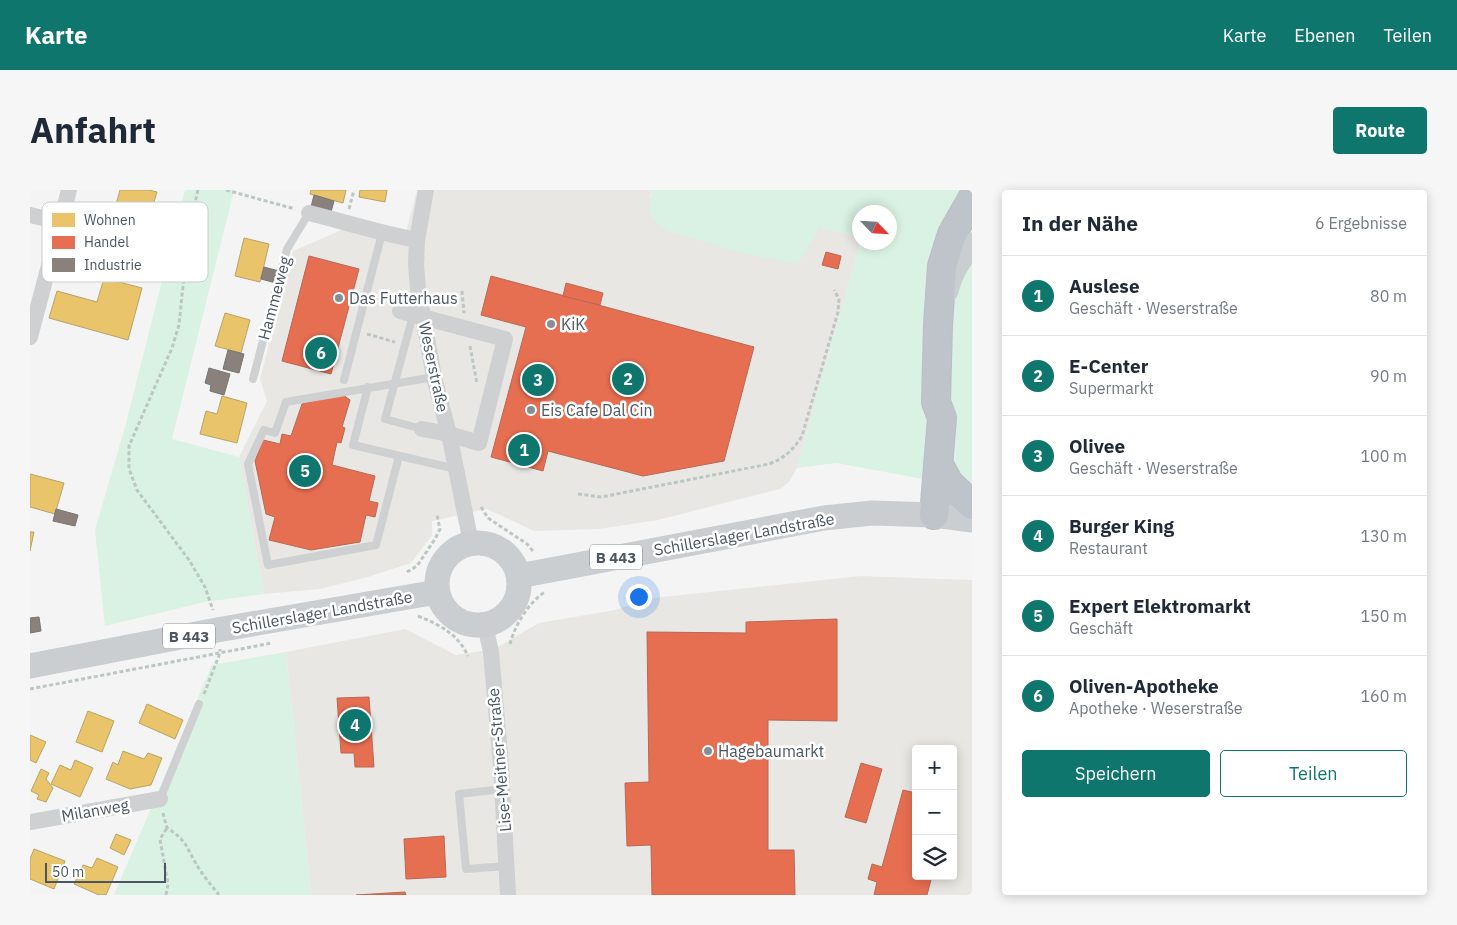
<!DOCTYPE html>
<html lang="de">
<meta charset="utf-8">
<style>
body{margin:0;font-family:"IBM Plex Sans",sans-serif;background:#f6f6f7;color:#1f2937}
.controls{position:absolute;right:15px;bottom:15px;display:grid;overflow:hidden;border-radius:5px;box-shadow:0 2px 12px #0003}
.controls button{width:45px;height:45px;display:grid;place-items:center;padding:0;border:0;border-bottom:1px solid #e0e1e3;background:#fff;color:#1f2937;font:25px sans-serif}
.compass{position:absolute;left:822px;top:15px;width:45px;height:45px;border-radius:50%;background:#fff;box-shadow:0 2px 12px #0003;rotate:115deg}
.scale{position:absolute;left:15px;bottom:12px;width:121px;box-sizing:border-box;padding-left:5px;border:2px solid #4a5661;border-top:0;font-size:14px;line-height:18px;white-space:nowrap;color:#4a5661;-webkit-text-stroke:4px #fff;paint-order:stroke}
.you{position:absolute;left:608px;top:406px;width:18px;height:18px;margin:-12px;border:4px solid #fff;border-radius:50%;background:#1a73e8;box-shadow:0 0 0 8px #1a73e833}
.badge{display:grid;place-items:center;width:32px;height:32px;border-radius:50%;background:#0f766e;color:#fff;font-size:16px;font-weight:700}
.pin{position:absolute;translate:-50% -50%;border:2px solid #fff;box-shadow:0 1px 5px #0006}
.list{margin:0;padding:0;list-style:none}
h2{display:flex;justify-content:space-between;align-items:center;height:65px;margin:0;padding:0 20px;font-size:21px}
h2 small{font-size:16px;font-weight:400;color:#747a83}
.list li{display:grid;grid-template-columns:32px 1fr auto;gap:15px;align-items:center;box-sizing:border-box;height:80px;padding:0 20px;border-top:1px solid #e0e1e3}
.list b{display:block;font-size:19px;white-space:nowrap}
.list p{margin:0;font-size:16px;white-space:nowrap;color:#747a83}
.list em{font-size:16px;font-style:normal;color:#747a83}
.actions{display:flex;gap:10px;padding:15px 20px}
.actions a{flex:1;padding:11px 0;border:1px solid #0f766e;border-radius:5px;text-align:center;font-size:18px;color:#0f766e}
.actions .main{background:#0f766e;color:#fff}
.icon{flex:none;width:28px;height:28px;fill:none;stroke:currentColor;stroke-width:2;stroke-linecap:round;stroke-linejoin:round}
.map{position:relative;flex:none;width:942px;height:705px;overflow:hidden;border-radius:5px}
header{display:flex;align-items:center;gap:30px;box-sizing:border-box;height:70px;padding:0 25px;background:#0f766e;color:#fff}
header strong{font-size:24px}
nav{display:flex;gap:28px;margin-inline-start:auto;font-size:18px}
.intro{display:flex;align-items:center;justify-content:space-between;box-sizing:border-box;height:120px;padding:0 30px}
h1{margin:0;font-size:35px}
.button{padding:12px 22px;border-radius:5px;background:#0f766e;color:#fff;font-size:18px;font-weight:700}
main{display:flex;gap:30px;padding:0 30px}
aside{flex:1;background:#fff;border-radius:5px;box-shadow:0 2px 12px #0003}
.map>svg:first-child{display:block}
.commercial{fill:#e8e7e3;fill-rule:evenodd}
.green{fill:#d9f2e3}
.homes{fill:#e9c46a;stroke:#b9a367}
.shops{fill:#e76f51;stroke:#b86856}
.industry{fill:#8a817c;stroke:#777474}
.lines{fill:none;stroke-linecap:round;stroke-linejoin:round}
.highway-casing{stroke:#b9bec3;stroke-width:30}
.path{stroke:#bcc7c4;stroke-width:3;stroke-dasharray:4 2.5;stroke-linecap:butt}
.lane{stroke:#ced0d2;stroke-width:8}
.street{stroke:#ced0d2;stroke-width:16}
.primary{stroke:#caced1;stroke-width:25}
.highway{stroke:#bec4c9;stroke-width:28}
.poi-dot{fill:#868d94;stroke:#fff;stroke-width:2}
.labels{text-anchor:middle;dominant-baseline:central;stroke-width:5;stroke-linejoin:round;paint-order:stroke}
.shield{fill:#fff;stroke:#808990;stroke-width:1}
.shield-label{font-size:15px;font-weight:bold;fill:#4a5661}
.street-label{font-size:16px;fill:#4a5661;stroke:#fff}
.poi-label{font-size:16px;fill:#4a5661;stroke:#fff;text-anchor:start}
.key{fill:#fff;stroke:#c9ccd0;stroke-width:1}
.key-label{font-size:14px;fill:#4a5661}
</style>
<header>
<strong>Karte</strong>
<nav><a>Karte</a><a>Ebenen</a><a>Teilen</a></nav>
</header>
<div class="intro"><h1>Anfahrt</h1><a class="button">Route</a></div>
<main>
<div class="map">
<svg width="942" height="705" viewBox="0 0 942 705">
<rect width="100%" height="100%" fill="#f4f4f4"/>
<g class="commercial">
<polygon points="387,0 622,0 620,7 790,37 829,46 830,53 767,278 759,292 750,299 628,330 569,339 504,341 457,319 402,331 402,345 381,373 338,387 290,399 234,404 209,267 237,211 230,189 263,61 314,39 373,54"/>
<path d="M 831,386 L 942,390 L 942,705 L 281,705 L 256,462 L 375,439 L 426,465 L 464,459 L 509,433 L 585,420 L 623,408 ZM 886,559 L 923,559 L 923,686 L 886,686 Z"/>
</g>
<g class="green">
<polygon points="155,0 204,0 142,249 209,267 234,404 175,412 75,436 65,340 95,237"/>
<polygon points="622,0 942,0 942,298 806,273 767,278 830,53 859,52 859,22 829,22 829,46 790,37 768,74 716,64 638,41 626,33 619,22"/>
<polygon points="256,462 281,705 84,705 182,475"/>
</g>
<g class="homes">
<polygon points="90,0 119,0 127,2 117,35 83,25"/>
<polygon points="281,0 316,0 313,13 280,4"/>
<polygon points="330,0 357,0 355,12 329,7"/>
<polygon points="214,48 239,54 230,92 205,86"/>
<polygon points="74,88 112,98 98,150 19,128 27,101 67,112"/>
<polygon points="195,123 220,130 211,163 185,156"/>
<polygon points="192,206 217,213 207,253 170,244 176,221 187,224"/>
<polygon points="0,284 34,293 25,324 0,317"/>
<polygon points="0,342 4,342 0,361"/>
<polygon points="117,514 153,530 145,549 109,533"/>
<polygon points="58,521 84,531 72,562 46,552"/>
<polygon points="0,545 16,552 6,573 0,570"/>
<polygon points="93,561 114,569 118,563 132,568 121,595 100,599 76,589 83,572 88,575"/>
<polygon points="45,570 63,578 50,607 21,594 30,575 41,580"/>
<polygon points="11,579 19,583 16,589 23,598 16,612 7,609 9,605 1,601"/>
<polygon points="86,644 101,650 94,665 80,658"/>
<polygon points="4,659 35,671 24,699 0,689 0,669"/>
<polygon points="67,668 88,677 76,705 69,705 44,694 53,675 62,678"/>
</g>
<g class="shops">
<polygon points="796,62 811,66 808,79 792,75"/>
<polygon points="279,66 329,79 301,184 252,171"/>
<polygon points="461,86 724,157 694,271 613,286 518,261 513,281 461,267 496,137 451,125"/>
<polygon points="536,93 573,103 570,115 533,106"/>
<polygon points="312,204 320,210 312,237 315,238 311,253 307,252 302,275 345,286 339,311 348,313 345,327 336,325 330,352 281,360 239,350 245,327 236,324 225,271 233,250 250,254 252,244 261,246 272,214"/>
<polygon points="807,429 807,531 738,530 738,660 764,660 765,705 622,705 621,655 597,656 595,593 619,592 617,442 716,443 716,432"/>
<polygon points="339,507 344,577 325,577 324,563 311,563 307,508"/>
<polygon points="831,573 852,579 836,633 815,627"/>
<polygon points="873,600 886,603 886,686 902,686 897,705 844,705 847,692 838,689 842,674 852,677"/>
<polygon points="414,646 416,687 376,689 374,649"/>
<polygon points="375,702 376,705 326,705"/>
</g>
<g class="industry">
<polygon points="284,5 304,11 301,22 281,17"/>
<polygon points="234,77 249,81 246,93 231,89"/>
<polygon points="198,160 214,164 209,183 193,179"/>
<polygon points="179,178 200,184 194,205 180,201 181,195 175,193"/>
<polygon points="26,319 48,325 45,336 23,331"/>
<polygon points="9,427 11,441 0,443 0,428"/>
</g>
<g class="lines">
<defs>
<g id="highway">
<polyline points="909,275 919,293 942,315"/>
<polyline points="904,325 912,228 906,212 908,135 912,76 922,44 942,9"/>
</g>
</defs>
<use href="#highway" class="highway-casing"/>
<g class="path">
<polyline points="168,0 159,38 149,135 142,158 99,256 99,279 107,300 159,370 175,397 183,420"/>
<polyline points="196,0 265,19"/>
<polyline points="319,19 324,0"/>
<polyline points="432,101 434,123"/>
<polyline points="337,144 365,152"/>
<polyline points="440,156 447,194"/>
<path d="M 548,304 L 571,307 L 739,274 C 755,268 763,260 772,246 L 808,122 L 809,109 L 804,100"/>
<polyline points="451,317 458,328 497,354 503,361"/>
<polyline points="377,382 387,376 405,349 410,339 407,325"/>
<path d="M 388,426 C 410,435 428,444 438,466"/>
<path d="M 480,454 C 485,435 498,413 515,402"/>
<polyline points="0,499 242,453"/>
<polyline points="174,504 190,463 190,459"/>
<path d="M 133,623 L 137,638 C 158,651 156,658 168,677 C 174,687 182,696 189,705"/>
<polyline points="136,705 138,694 130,649 137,638"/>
</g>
<g class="lane">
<polyline points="383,125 355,229 392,239"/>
<polyline points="223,189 257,59 279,23"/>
<polyline points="314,190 352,43"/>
<polyline points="338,197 323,255 426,279"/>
<polyline points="369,266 346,355 238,375 218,274 234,240 245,243 256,212 404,187"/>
<polyline points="473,599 429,604 436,679 477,676"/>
<polyline points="130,609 169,514"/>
</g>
<g class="street">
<polyline points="396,0 387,50 386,75 388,99 404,187 419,244 441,353"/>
<path d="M 279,23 C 315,32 350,43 387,50"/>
<polyline points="0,25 30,32"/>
<polyline points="370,121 475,149 449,253 419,244 392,239"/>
<polyline points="0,147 39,0"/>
<polyline points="455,435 461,462 471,576 478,705"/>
<polyline points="0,632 130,609"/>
</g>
<g class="primary">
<path d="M 916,101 C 921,81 928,70 942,55"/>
<circle cx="448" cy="394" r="41"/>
<polyline points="489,386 794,328 842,323 904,325 942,330"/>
<polyline points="0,476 187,440 407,402"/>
</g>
<use href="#highway" class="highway"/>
</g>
<g class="poi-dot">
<circle cx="309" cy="108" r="5"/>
<circle cx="521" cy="134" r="5"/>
<circle cx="501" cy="220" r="5"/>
<circle cx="678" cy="561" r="5"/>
</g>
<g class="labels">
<g class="shield">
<rect x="560" y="354.5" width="52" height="25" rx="4"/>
<rect x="133" y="433.5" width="52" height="25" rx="4"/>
</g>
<g class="shield-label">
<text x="586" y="367">B 443</text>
<text x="159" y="446">B 443</text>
</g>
<g class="street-label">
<text transform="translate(244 108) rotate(-75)">Hammeweg</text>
<text transform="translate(404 177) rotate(78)">Weserstraße</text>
<text transform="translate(714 344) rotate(-10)">Schillerslager Landstraße</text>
<text transform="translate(292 422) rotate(-10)">Schillerslager Landstraße</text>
<text transform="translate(469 570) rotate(-95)">Lise-Meitner-Straße</text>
<text transform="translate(65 620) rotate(-10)">Milanweg</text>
</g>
<g class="poi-label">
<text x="319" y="108">Das Futterhaus</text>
<text x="531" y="134">KiK</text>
<text x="511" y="220">Eis Cafe Dal Cin</text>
<text x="688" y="561">Hagebaumarkt</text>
</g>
</g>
<rect x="12" y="12" width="166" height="80" rx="8" class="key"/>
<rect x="22" y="23" width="23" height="14" fill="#e9c46a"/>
<rect x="22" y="46" width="23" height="13" fill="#e76f51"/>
<rect x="22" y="68" width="23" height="14" fill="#8a817c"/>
<g class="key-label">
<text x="54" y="35">Wohnen</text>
<text x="54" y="57">Handel</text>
<text x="54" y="80">Industrie</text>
</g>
</svg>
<div class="controls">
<button>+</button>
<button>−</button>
<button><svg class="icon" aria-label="layers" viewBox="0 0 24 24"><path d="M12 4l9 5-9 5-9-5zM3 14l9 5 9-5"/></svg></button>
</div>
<svg class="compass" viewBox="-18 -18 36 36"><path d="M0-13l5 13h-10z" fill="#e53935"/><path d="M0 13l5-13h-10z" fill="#747a83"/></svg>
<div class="scale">50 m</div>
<div class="you"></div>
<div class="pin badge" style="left:494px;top:260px">1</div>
<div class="pin badge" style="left:598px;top:189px">2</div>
<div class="pin badge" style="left:508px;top:190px">3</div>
<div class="pin badge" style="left:325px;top:535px">4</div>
<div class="pin badge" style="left:275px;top:281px">5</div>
<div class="pin badge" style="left:291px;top:163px">6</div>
</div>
<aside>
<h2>In der Nähe<small>6 Ergebnisse</small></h2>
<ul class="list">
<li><span class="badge">1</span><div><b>Auslese</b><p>Geschäft · Weserstraße</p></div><em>80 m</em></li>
<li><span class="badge">2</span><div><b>E-Center</b><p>Supermarkt</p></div><em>90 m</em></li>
<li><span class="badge">3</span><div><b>Olivee</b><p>Geschäft · Weserstraße</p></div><em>100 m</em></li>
<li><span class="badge">4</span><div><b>Burger King</b><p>Restaurant</p></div><em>130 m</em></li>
<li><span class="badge">5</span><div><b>Expert Elektromarkt</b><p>Geschäft</p></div><em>150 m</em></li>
<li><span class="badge">6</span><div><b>Oliven-Apotheke</b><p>Apotheke · Weserstraße</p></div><em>160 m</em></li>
</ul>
<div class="actions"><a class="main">Speichern</a><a>Teilen</a></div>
</aside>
</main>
